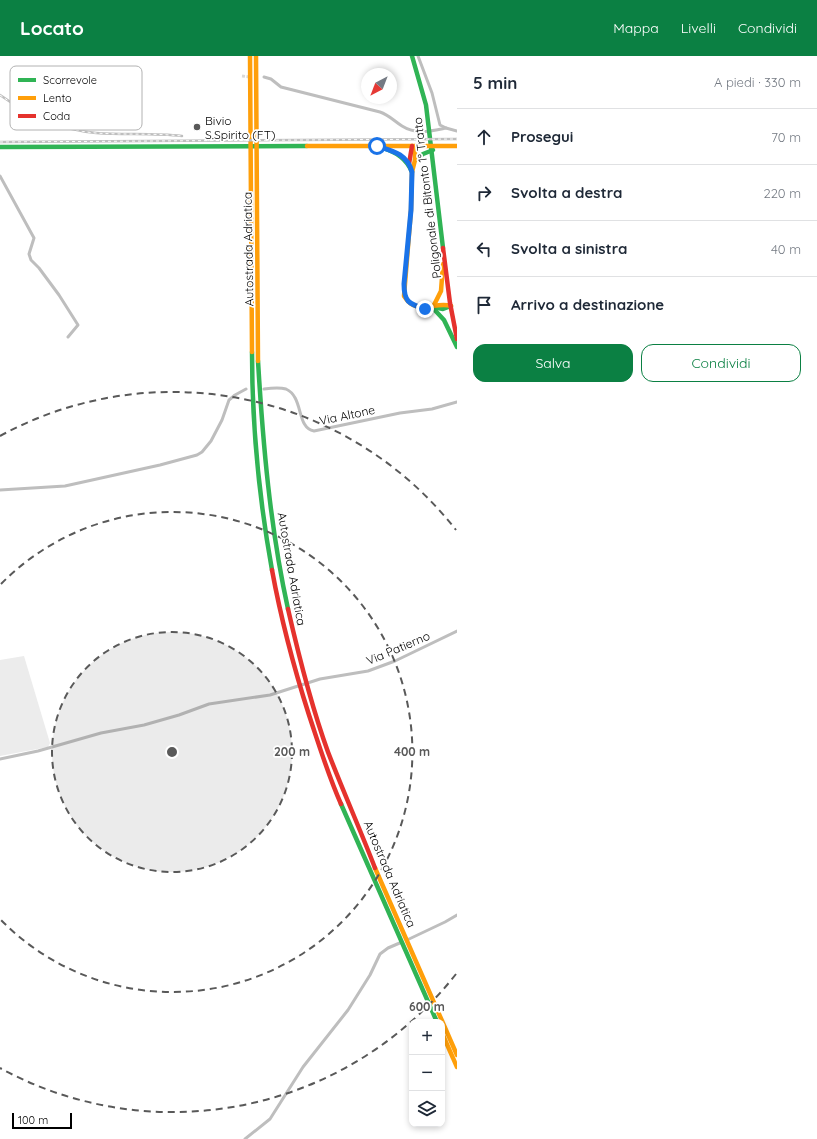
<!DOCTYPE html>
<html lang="it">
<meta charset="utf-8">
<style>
body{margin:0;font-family:Quicksand,sans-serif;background:#f2f2f3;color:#1f2937}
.controls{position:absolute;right:12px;bottom:12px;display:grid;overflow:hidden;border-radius:8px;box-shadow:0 2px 6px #0003}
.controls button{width:36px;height:36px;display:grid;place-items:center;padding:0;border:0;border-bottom:1px solid #e0e1e3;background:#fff;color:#1f2937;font:20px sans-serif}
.compass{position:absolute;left:361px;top:12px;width:36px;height:36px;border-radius:50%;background:#fff;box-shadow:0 2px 6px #0003;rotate:222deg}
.scale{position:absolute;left:12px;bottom:10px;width:60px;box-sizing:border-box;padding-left:4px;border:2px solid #000;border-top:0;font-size:11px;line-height:14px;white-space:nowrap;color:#000;-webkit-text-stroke:3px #fff;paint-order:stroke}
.stop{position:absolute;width:12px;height:12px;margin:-9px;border:3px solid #1a73e8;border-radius:50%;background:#fff}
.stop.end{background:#1a73e8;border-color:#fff;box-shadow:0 1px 4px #0008}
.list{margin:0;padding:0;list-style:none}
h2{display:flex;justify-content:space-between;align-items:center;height:52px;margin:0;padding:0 16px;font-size:17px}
h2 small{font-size:13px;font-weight:400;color:#747a83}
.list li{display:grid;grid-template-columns:26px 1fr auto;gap:12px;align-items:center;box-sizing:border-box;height:56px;padding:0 16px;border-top:1px solid #e0e1e3}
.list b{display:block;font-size:15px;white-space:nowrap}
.list em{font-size:13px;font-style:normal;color:#747a83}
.actions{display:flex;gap:8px;padding:12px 16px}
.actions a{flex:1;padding:9px 0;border:1px solid #0b8043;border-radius:12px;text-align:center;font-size:14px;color:#0b8043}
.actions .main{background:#0b8043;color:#fff}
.icon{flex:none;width:22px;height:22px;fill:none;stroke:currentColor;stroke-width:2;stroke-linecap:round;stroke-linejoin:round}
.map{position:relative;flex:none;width:457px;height:1083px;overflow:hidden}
header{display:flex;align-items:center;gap:24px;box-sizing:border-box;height:56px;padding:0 20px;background:#0b8043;color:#fff}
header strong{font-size:19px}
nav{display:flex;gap:22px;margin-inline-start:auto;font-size:14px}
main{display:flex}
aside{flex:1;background:#fff}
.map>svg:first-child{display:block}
.green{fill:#ececec}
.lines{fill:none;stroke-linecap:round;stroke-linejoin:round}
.street-tunnel{stroke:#d9d9d9;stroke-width:3;stroke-dasharray:3 1.5;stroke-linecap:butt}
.street{stroke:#bebebe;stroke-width:3}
.fast{stroke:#30b455;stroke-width:4.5}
.slow{stroke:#ff9f0a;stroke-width:4.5}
.jam{stroke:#e5322d;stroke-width:4.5}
.rail-casing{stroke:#bebebe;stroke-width:2.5}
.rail{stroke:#fff;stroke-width:1;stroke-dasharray:3;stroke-linecap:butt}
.route{stroke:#1a73e8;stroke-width:5}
.ring{fill:none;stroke:#595959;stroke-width:2;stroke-dasharray:7 5}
.poi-dot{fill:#595959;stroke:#fff;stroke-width:1.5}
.labels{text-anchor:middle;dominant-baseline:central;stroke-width:3.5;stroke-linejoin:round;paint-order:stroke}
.poi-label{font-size:12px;fill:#000;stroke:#fff;text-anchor:start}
.street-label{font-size:12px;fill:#000;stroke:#fff}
.key{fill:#fff;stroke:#b2b2b2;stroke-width:1}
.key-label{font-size:11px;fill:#000}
.centre{fill:#595959;stroke:#fff;stroke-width:2}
.ring-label{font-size:12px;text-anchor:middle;font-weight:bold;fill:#595959;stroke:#fff;stroke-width:3.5;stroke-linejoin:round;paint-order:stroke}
</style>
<header>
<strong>Locato</strong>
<nav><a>Mappa</a><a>Livelli</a><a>Condividi</a></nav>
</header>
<main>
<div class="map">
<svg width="457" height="1083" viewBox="0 0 457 1083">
<rect width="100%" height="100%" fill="#fff"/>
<polygon class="green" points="24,600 50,687 48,691 0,700 0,604"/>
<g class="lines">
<polyline class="street-tunnel" points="242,20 250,21"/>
<g class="street">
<polyline points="418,0 432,37 440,69 446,72 457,75"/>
<path d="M 264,21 L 271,23 L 281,31 L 380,56 C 389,59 394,65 402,70 C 416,79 431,75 446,72"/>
<polyline points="0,120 34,182 29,198 31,204 39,212 59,239 78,269 68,281"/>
<path d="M 264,333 C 271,332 279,331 286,333 C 304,341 296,372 314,375 L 400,357 L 432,353 L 457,346"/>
<polyline points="0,434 65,430 160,409 197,399 202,396 211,385 222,364 229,344 235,339 246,333"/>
<polyline points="0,703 38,695 101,677 144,669 179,659 209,648 270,639 320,623 368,615 395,605 457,575"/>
<polyline points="407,884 445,866 457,859"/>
<polyline points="245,1083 270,1063 303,1011 348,954 370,919 380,898 388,892 402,886"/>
</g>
<g class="fast">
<polyline points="412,0 426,49 443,192"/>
<polyline points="0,91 307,90"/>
<path d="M 383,92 C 397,97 406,102 412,116"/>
<polyline points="415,104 423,98 433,94"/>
<polyline points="432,251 444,264 457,291"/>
<polyline points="433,251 443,253 451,250"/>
<path d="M 252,296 C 252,369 259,442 272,514"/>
<path d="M 258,305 C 263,388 270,471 288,553"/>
<polyline points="341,748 437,966"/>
</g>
<g class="slow">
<polyline points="250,0 252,296"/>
<polyline points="256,0 258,305"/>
<polyline points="307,90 457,90"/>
<path d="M 412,90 L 415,96 L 415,104 L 412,116 L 411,154 L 404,240 C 417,261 434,245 451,250"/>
<polyline points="434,249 441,235 443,208"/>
<polyline points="375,812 457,999"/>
<polyline points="442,977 457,1011"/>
</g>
<g class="jam">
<polyline points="409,108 412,90"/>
<polyline points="443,192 450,247 457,283"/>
<path d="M 272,514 C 281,563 294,612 309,659 C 319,689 328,719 341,748"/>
<path d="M 288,553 C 299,601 311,649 328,696 C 343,735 360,773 375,812"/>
</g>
<defs>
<g id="rail">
<path d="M 0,39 C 28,59 61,74 96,77 C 124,79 153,77 182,80"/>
<polyline points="0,86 457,83"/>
</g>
</defs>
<use href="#rail" class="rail-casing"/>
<use href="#rail" class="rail"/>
</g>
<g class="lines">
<path class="route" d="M 377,90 C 393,95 407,98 412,116 L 411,154 L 404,228 C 404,245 408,248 425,253"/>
</g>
<circle cx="172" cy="696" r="120" fill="#595959" fill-opacity=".12"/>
<g class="ring">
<circle cx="172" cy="696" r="120"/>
<path d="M1 528A240 240 0 1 1 1 864"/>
<path d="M456 918A360 360 0 0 1 0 1012M0 380A360 360 0 0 1 456 474"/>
</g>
<circle class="poi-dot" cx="197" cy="71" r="4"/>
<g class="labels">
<g class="poi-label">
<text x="205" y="64">Bivio<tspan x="205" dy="14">S.Spirito (FT)</tspan></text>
</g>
<g class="street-label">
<text transform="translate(427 142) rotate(-97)">Poligonale di Bitonto 1° Tratto</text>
<text transform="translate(248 193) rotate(-91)">Autostrada Adriatica</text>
<text transform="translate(347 359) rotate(-12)">Via Altone</text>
<text transform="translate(292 513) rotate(80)">Autostrada Adriatica</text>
<text transform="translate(398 592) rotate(-23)">Via Patierno</text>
<text transform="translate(390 818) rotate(67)">Autostrada Adriatica</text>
</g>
</g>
<rect x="10" y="10" width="132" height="64" rx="6" class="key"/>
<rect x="18" y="22" width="18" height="4" fill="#30b455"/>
<rect x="18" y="40" width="18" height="4" fill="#ff9f0a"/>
<rect x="18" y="58" width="18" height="4" fill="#e5322d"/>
<g class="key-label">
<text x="43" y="28">Scorrevole</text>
<text x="43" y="46">Lento</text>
<text x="43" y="64">Coda</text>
</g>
<circle cx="172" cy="696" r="6" class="centre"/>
<g class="ring-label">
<text x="292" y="700">200 m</text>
<text x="412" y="700">400 m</text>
<text x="427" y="955">600 m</text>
</g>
</svg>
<div class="controls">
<button>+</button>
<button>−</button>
<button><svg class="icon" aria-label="layers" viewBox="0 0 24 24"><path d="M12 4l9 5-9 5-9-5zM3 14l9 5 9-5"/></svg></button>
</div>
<svg class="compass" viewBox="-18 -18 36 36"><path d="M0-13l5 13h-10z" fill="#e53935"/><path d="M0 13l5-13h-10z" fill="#747a83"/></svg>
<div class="scale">100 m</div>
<div class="stop" style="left:377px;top:90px"></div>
<div class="stop end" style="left:425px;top:253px"></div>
</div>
<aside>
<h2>5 min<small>A piedi · 330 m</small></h2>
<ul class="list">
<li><svg class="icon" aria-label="ahead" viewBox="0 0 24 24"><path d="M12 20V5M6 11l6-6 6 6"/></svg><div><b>Prosegui</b></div><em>70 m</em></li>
<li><svg class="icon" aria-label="right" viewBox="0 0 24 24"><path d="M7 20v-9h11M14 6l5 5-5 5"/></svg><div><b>Svolta a destra</b></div><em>220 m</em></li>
<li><svg class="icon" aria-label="left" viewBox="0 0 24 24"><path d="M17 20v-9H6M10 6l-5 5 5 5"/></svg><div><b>Svolta a sinistra</b></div><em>40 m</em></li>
<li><svg class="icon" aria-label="arrive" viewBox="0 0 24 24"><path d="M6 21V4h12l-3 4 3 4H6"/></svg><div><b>Arrivo a destinazione</b></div></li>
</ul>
<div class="actions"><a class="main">Salva</a><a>Condividi</a></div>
</aside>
</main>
